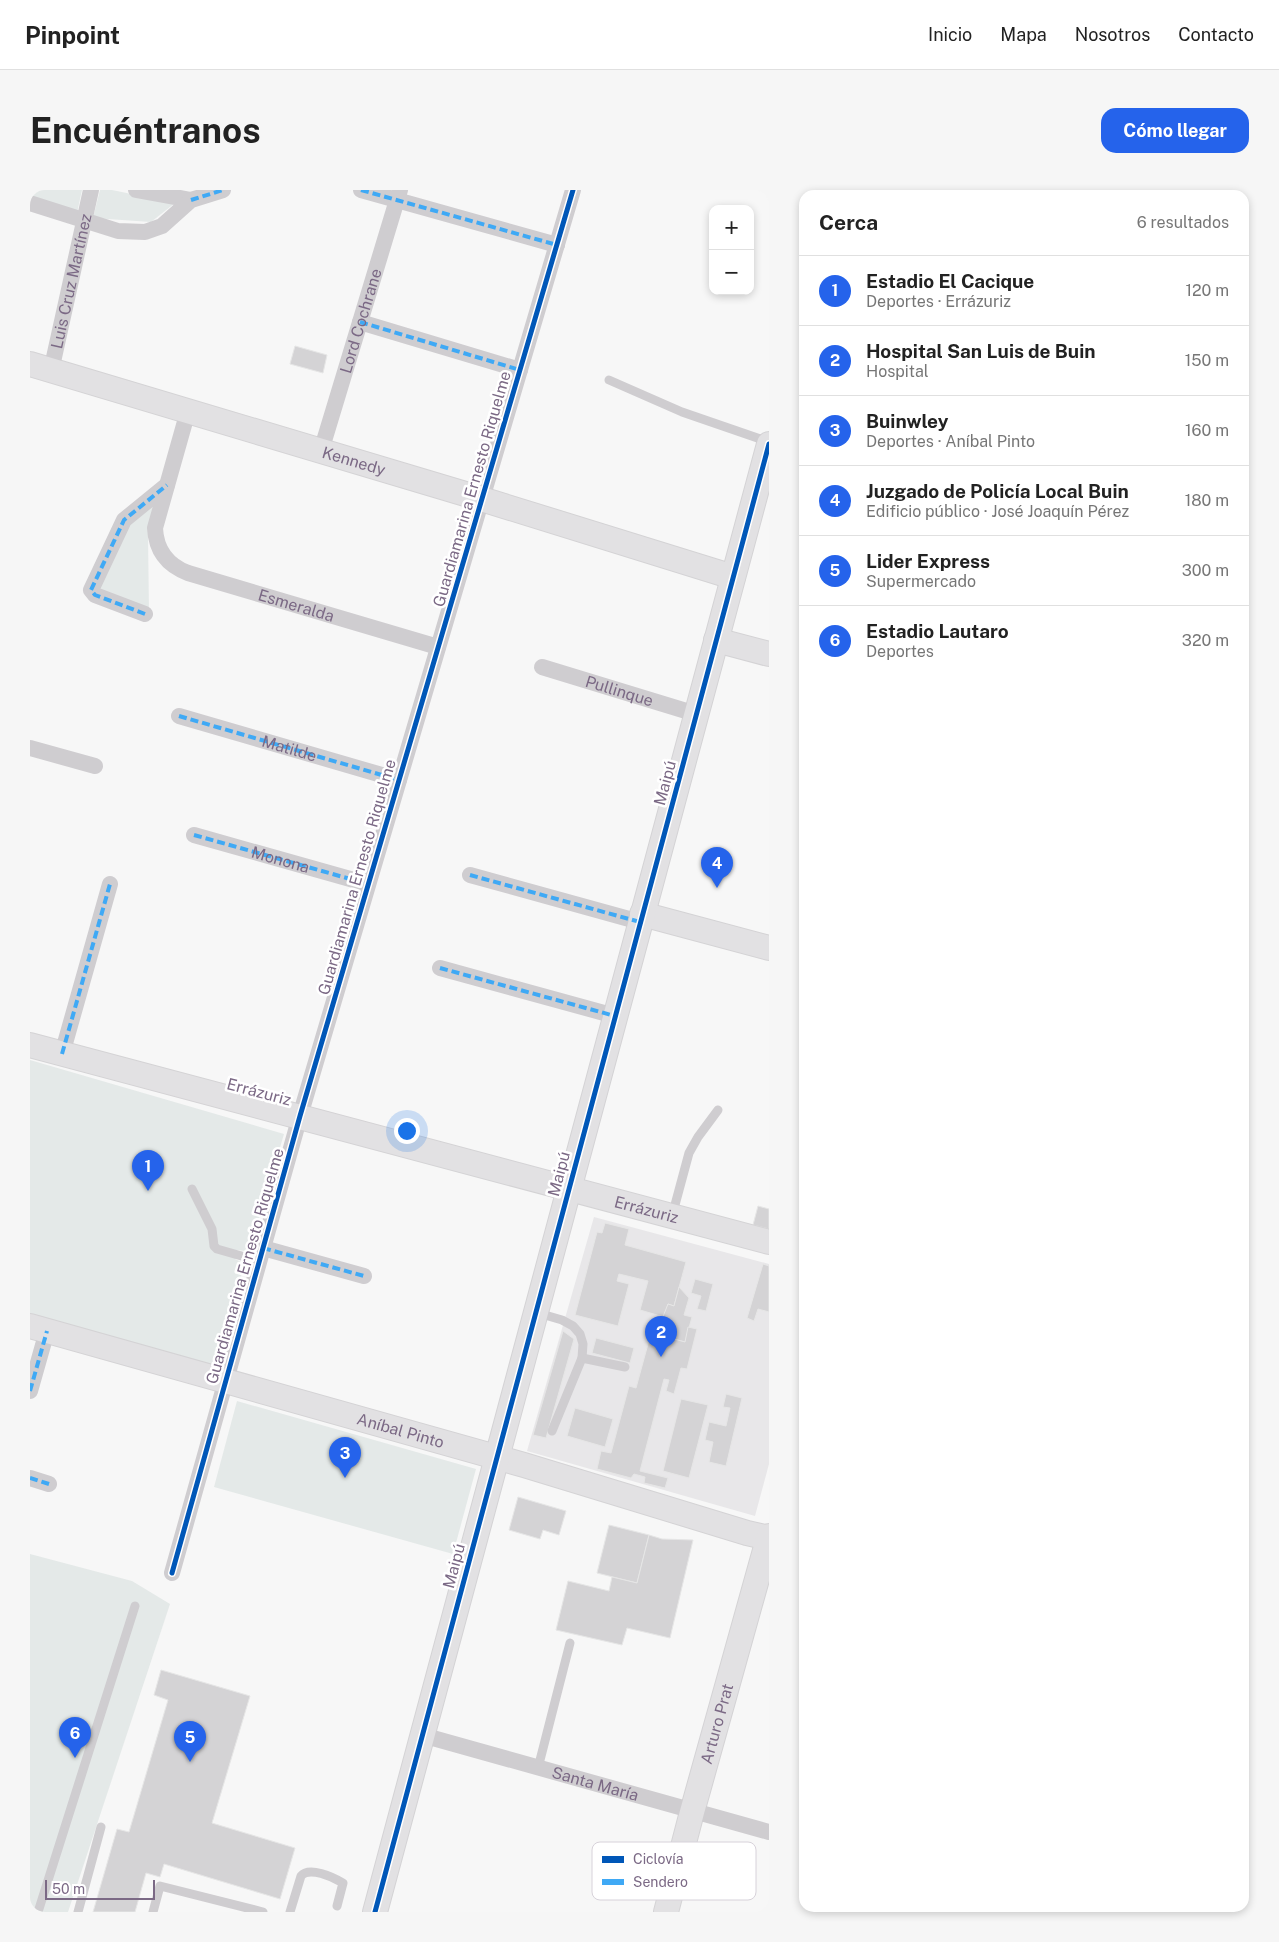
<!DOCTYPE html>
<html lang="es">
<meta charset="utf-8">
<style>
body{margin:0;font-family:"Public Sans",sans-serif;background:#f6f6f6;color:#222}
.controls{position:absolute;right:15px;top:15px;display:grid;overflow:hidden;border-radius:10px;box-shadow:0 2px 8px #0003}
.controls button{width:45px;height:45px;display:grid;place-items:center;padding:0;border:0;border-bottom:1px solid #e0e0e0;background:#fff;color:#222;font:25px sans-serif}
.scale{position:absolute;left:15px;bottom:12px;width:110px;box-sizing:border-box;padding-left:5px;border:2px solid #7b6985;border-top:0;font-size:14px;line-height:18px;white-space:nowrap;color:#7b6985;-webkit-text-stroke:4px #fff;paint-order:stroke}
.you{position:absolute;left:376px;top:940px;width:18px;height:18px;margin:-12px;border:4px solid #fff;border-radius:50%;background:#1a73e8;box-shadow:0 0 0 8px #1a73e833}
.badge{display:grid;place-items:center;width:32px;height:32px;border-radius:50%;background:#2563eb;color:#fff;font-size:16px;font-weight:700}
.pin{position:absolute;translate:-50% -41px;filter:drop-shadow(0 1px 2px #0008)}
.pin::after{content:'';position:absolute;top:26px;width:18px;height:15px;background:inherit;clip-path:polygon(0 0,100% 0,50% 100%)}
.list{margin:0;padding:0;list-style:none}
h2{display:flex;justify-content:space-between;align-items:center;height:65px;margin:0;padding:0 20px;font-size:21px}
h2 small{font-size:16px;font-weight:400;color:#767676}
.list li{display:grid;grid-template-columns:32px 1fr auto;gap:15px;align-items:center;box-sizing:border-box;height:70px;padding:0 20px;border-top:1px solid #e0e0e0}
.list b{display:block;font-size:19px;white-space:nowrap}
.list p{margin:0;font-size:16px;white-space:nowrap;color:#767676}
.list em{font-size:16px;font-style:normal;color:#767676}
.map{position:relative;flex:none;width:739px;height:1722px;overflow:hidden;border-radius:15px}
header{display:flex;align-items:center;gap:30px;box-sizing:border-box;height:70px;padding:0 25px;background:#fff;border-bottom:1px solid #e0e0e0}
header strong{font-size:24px}
nav{display:flex;gap:28px;margin-inline-start:auto;font-size:18px}
.intro{display:flex;align-items:center;justify-content:space-between;box-sizing:border-box;height:120px;padding:0 30px}
h1{margin:0;font-size:35px}
.button{padding:12px 22px;border-radius:15px;background:#2563eb;color:#fff;font-size:18px;font-weight:700}
main{display:flex;gap:30px;padding:0 30px}
aside{flex:1;background:#fff;border-radius:15px;box-shadow:0 2px 8px #0003}
.map>svg:first-child{display:block}
.built{fill:#e8e7e9}
.green{fill:#e4e9e8}
.building{fill:#d4d3d5;stroke:#e6e6e6}
.lines{fill:none;stroke-linecap:round;stroke-linejoin:round}
.secondary-casing{stroke:#d4d3d5;stroke-width:26}
.lane{stroke:#cfcdd0;stroke-width:9}
.street{stroke:#cfcdd0;stroke-width:16}
.secondary{stroke:#e2e1e3;stroke-width:24}
.quiet{stroke:#3fa9f5;stroke-width:4;stroke-dasharray:8 4;stroke-linecap:butt}
.cycleway-casing{stroke:#fff;stroke-width:8}
.cycleway{stroke:#0057b8;stroke-width:5}
.labels{text-anchor:middle;dominant-baseline:central;stroke-width:5;stroke-linejoin:round;paint-order:stroke}
.street-label{font-size:16px;fill:#7b6985;stroke:#fff}
.key{fill:#fff;stroke:#d7d2da;stroke-width:1}
.key-label{font-size:14px;fill:#7b6985}
</style>
<header>
<strong>Pinpoint</strong>
<nav><a>Inicio</a><a>Mapa</a><a>Nosotros</a><a>Contacto</a></nav>
</header>
<div class="intro"><h1>Encuéntranos</h1><a class="button">Cómo llegar</a></div>
<main>
<div class="map">
<svg width="739" height="1722" viewBox="0 0 739 1722">
<rect width="100%" height="100%" fill="#f7f7f7"/>
<polygon class="built" points="564,1027 739,1074 739,1274 725,1326 497,1261"/>
<g class="green">
<polygon points="0,0 52,0 47,23 0,8"/>
<polygon points="70,0 82,0 145,13 121,32 63,28"/>
<polygon points="124,312 118,345 119,423 66,401 101,330"/>
<polygon points="0,870 254,944 220,1059 216,1061 207,1060 205,1069 215,1074 182,1180 0,1129"/>
<polygon points="207,1211 446,1279 423,1364 184,1297"/>
<polygon points="0,1364 102,1391 140,1414 38,1722 0,1722"/>
</g>
<g class="building">
<polygon points="265,156 297,165 293,183 260,174"/>
<polygon points="728,1016 739,1019 739,1039 723,1035"/>
<polygon points="575,1033 599,1039 595,1055 656,1072 644,1116 638,1114 634,1127 610,1120 618,1091 589,1084 587,1091 599,1094 588,1136 545,1125 567,1042 572,1043"/>
<polygon points="733,1074 739,1076 739,1122 728,1119 724,1131 717,1128"/>
<polygon points="665,1089 683,1094 676,1121 667,1119 671,1106 661,1103"/>
<polygon points="649,1097 659,1108 654,1125 662,1127 655,1152 626,1144 638,1114 644,1116"/>
<polygon points="658,1137 667,1139 657,1179 651,1178 644,1204 636,1201 639,1190 634,1189 610,1281 638,1288 635,1298 614,1293 615,1287 604,1284 601,1288 567,1279 571,1261 581,1263 599,1196 606,1198 621,1143 655,1152"/>
<polygon points="533,1141 544,1149 516,1248 503,1245"/>
<polygon points="566,1148 604,1158 600,1173 562,1163"/>
<polygon points="696,1204 712,1208 696,1276 679,1272 683,1252 675,1250 679,1232 696,1236 700,1218 693,1217"/>
<polygon points="651,1209 678,1215 659,1288 633,1281"/>
<polygon points="545,1218 583,1229 575,1257 537,1246"/>
<polygon points="488,1307 536,1321 529,1345 513,1340 510,1349 479,1340"/>
<polygon points="579,1335 619,1345 607,1393 567,1383"/>
<polygon points="619,1345 632,1349 663,1350 640,1448 597,1438 592,1455 526,1440 538,1391 579,1401 582,1387 607,1393"/>
<polygon points="131,1480 220,1506 182,1633 265,1658 250,1709 134,1674 130,1687 116,1683 105,1722 63,1722 87,1639 99,1642 138,1510 124,1505"/>
</g>
<g class="lines">
<defs>
<g id="secondary">
<path id="s6" d="M 0,174 L 432,303 L 703,387"/>
<polyline points="686,450 739,464"/>
<polyline points="612,724 739,758"/>
<path id="s7" d="M 0,855 L 739,1052"/>
<path id="s8" d="M 0,1136 L 494,1275 L 717,1343 L 739,1348"/>
<polyline points="345,1722 739,254"/>
<path id="s9" d="M 636,1722 L 662,1622 L 739,1346"/>
</g>
</defs>
<use href="#secondary" class="secondary-casing"/>
<g class="lane">
<polyline points="579,190 652,222 739,252"/>
<polyline points="162,999 182,1039 184,1056 187,1059 229,1071"/>
<polyline points="642,1026 659,963 668,947 688,920"/>
<polyline points="508,1123 532,1130 543,1136 550,1144 553,1154 552,1168 522,1241"/>
<polyline points="552,1168 595,1177"/>
<polyline points="508,1578 540,1453"/>
<polyline points="8,1722 105,1416"/>
<polyline points="48,1722 71,1637"/>
<polyline points="123,1722 130,1696 233,1722"/>
<path d="M 260,1722 L 271,1686 C 279,1676 303,1687 313,1693 L 307,1716"/>
</g>
<g class="street">
<polyline points="106,0 161,10"/>
<polyline points="331,0 527,55"/>
<polyline points="0,13 88,41 115,42 132,36 161,10 193,0"/>
<polyline points="330,132 490,180"/>
<path id="s1" d="M 21,181 L 61,0"/>
<path id="s2" d="M 158,221 L 125,338 C 126,360 137,375 158,383 L 408,457"/>
<path id="s3" d="M 291,261 L 370,0"/>
<polyline points="115,424 65,405 61,400 94,330 137,295"/>
<path id="s4" d="M 512,477 L 666,524"/>
<polyline points="149,526 369,590"/>
<polyline points="0,558 65,576"/>
<polyline points="164,645 338,694"/>
<polyline points="440,685 610,732"/>
<polyline points="410,778 585,826"/>
<polyline points="32,864 80,694"/>
<polyline points="233,1058 334,1086"/>
<polyline points="0,1201 17,1141"/>
<polyline points="0,1288 19,1294"/>
<polyline points="142,1383 270,926 543,0"/>
<path id="s5" d="M 392,1545 L 739,1642"/>
</g>
<use href="#secondary" class="secondary"/>
<g class="quiet">
<polyline points="331,0 527,55"/>
<polyline points="161,10 193,0"/>
<polyline points="330,132 490,180"/>
<polyline points="115,424 65,405 61,400 94,330 137,295"/>
<path id="s10" d="M 149,526 L 369,590"/>
<path id="s11" d="M 164,645 L 338,694"/>
<polyline points="440,685 610,732"/>
<polyline points="410,778 585,826"/>
<polyline points="32,864 80,694"/>
<polyline points="233,1058 334,1086"/>
<polyline points="0,1201 17,1141"/>
<polyline points="0,1288 19,1294"/>
</g>
<defs>
<g id="cycleway">
<polyline points="142,1383 270,926 543,0"/>
<polyline points="345,1722 739,254"/>
</g>
</defs>
<use href="#cycleway" class="cycleway-casing"/>
<use href="#cycleway" class="cycleway"/>
</g>
<g class="labels">
<g class="street-label">
<text stroke="none"><textPath href="#s1" startOffset="92">Luis Cruz Martínez</textPath></text>
<text stroke="none"><textPath href="#s3" startOffset="136">Lord Cochrane</textPath></text>
<text stroke="none"><textPath href="#s6" startOffset="338">Kennedy</textPath></text>
<text transform="translate(442 299) rotate(-74)">Guardiamarina Ernesto Riquelme</text>
<text stroke="none"><textPath href="#s2" startOffset="294">Esmeralda</textPath></text>
<text stroke="none"><textPath href="#s4" startOffset="81">Pullinque</textPath></text>
<text stroke="none"><textPath href="#s10" startOffset="115">Matilde</textPath></text>
<text transform="translate(635 593) rotate(-75)">Maipú</text>
<text stroke="none"><textPath href="#s11" startOffset="90">Monona</textPath></text>
<text transform="translate(327 687) rotate(-74)">Guardiamarina Ernesto Riquelme</text>
<text transform="translate(229 902) rotate(15)">Errázuriz</text>
<text transform="translate(529 984) rotate(-75)">Maipú</text>
<text stroke="none"><textPath href="#s7" startOffset="638">Errázuriz</textPath></text>
<text transform="translate(215 1076) rotate(-74)">Guardiamarina Ernesto Riquelme</text>
<text stroke="none"><textPath href="#s8" startOffset="385">Aníbal Pinto</textPath></text>
<text transform="translate(424 1376) rotate(-75)">Maipú</text>
<text stroke="none"><textPath href="#s9" startOffset="195">Arturo Prat</textPath></text>
<text stroke="none"><textPath href="#s5" startOffset="180">Santa María</textPath></text>
</g>
</g>
<rect x="562" y="1652" width="164" height="58" rx="8" class="key"/>
<rect x="572" y="1666" width="22" height="7" fill="#0057b8"/>
<rect x="572" y="1689" width="22" height="6" fill="#3fa9f5"/>
<g class="key-label">
<text x="603" y="1674">Ciclovía</text>
<text x="603" y="1697">Sendero</text>
</g>
</svg>
<div class="controls">
<button>+</button>
<button>−</button>
</div>
<div class="scale">50 m</div>
<div class="you"></div>
<div class="pin badge" style="left:118px;top:1001px">1</div>
<div class="pin badge" style="left:631px;top:1167px">2</div>
<div class="pin badge" style="left:315px;top:1288px">3</div>
<div class="pin badge" style="left:687px;top:698px">4</div>
<div class="pin badge" style="left:160px;top:1572px">5</div>
<div class="pin badge" style="left:45px;top:1568px">6</div>
</div>
<aside>
<h2>Cerca<small>6 resultados</small></h2>
<ul class="list">
<li><span class="badge">1</span><div><b>Estadio El Cacique</b><p>Deportes · Errázuriz</p></div><em>120 m</em></li>
<li><span class="badge">2</span><div><b>Hospital San Luis de Buin</b><p>Hospital</p></div><em>150 m</em></li>
<li><span class="badge">3</span><div><b>Buinwley</b><p>Deportes · Aníbal Pinto</p></div><em>160 m</em></li>
<li><span class="badge">4</span><div><b>Juzgado de Policía Local Buin</b><p>Edificio público · José Joaquín Pérez</p></div><em>180 m</em></li>
<li><span class="badge">5</span><div><b>Lider Express</b><p>Supermercado</p></div><em>300 m</em></li>
<li><span class="badge">6</span><div><b>Estadio Lautaro</b><p>Deportes</p></div><em>320 m</em></li>
</ul>
</aside>
</main>
